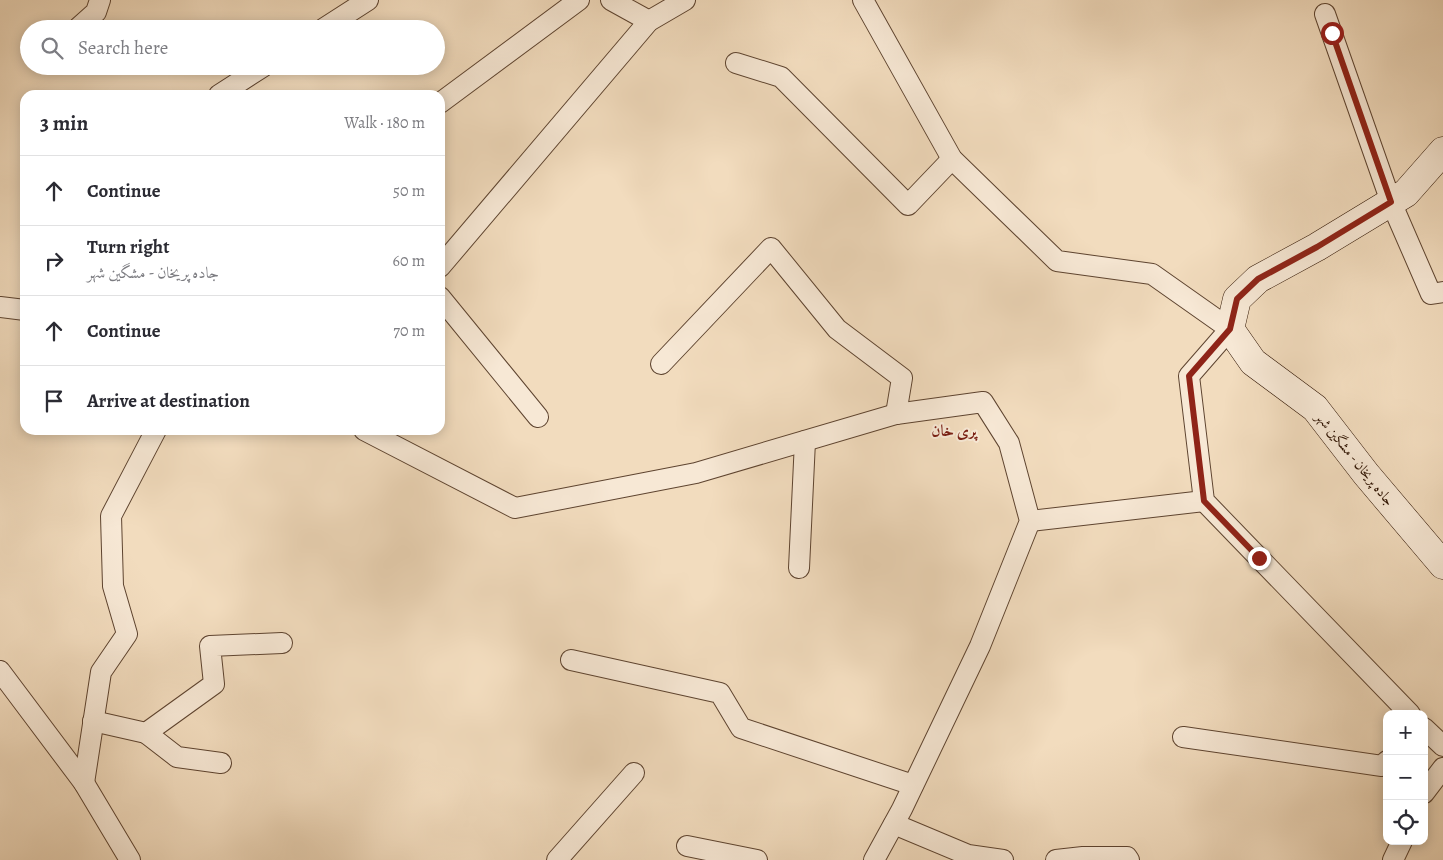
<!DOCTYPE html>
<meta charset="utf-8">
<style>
body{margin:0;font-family:Alegreya,Amiri,serif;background:#f2f2f3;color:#2b2b33}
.controls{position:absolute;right:15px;bottom:15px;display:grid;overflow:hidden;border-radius:10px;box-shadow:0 2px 12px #0003}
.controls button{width:45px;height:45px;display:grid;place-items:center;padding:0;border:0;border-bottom:1px solid #e1e1e2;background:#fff;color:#2b2b33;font:25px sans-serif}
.stop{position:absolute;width:15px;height:15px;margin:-11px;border:4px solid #8f2418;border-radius:50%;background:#fff}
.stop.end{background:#8f2418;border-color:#fff;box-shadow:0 1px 5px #0008}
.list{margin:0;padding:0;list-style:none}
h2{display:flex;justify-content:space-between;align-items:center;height:65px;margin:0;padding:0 20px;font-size:21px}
h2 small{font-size:16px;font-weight:400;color:#7c7c81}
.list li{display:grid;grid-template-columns:32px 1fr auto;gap:15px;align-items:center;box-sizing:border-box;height:70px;padding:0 20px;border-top:1px solid #e1e1e2}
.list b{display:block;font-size:19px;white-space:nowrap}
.list p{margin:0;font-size:16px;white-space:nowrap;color:#7c7c81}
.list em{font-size:16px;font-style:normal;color:#7c7c81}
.icon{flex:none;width:28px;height:28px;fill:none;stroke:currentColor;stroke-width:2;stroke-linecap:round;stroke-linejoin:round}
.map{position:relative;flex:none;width:1443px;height:860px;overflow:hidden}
.search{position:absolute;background:#fff;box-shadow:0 2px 12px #0003;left:20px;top:20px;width:425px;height:55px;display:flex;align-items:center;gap:12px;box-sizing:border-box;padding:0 18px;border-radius:28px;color:#7c7c81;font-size:19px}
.panel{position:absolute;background:#fff;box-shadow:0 2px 12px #0003;left:20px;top:90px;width:425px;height:345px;border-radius:15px}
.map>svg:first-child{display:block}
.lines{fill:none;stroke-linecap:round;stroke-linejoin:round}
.street-casing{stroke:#5e4430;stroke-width:22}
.secondary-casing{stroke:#2d1200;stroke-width:29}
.street{stroke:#f7e8d5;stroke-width:20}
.secondary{stroke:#f7e8d5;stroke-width:28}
.route{stroke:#8f2418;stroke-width:6}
.labels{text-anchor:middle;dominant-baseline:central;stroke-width:4;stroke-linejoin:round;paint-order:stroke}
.street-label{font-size:14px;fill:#2d1200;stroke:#f7e8d5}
.quarter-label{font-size:16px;font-weight:bold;fill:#7a1f14;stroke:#f7e8d5}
</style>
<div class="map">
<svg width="1443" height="860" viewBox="0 0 1443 860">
<rect width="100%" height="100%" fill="#f2dcbe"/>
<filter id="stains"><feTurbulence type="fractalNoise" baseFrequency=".004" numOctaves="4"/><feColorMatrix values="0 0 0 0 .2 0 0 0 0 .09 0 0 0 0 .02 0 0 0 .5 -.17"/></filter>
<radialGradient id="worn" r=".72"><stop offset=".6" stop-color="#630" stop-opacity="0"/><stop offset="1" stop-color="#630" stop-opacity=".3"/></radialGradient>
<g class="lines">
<defs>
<g id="street">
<polyline points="611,0 649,21"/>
<polyline points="863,0 952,159 1057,261 1152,274 1230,329 1189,376 1204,501 1410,714"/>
<polyline points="1325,14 1391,202 1431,294 1443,292"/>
<polyline points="77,29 96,12 100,0"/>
<polyline points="323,29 368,0"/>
<polyline points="736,63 781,77 908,205 952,159"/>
<polyline points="219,95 264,66"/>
<polyline points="440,103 579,0"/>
<polyline points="440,267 649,21 685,0"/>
<polyline points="440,297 538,417"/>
<polyline points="0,307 25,310"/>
<polyline points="661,364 771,248 837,329 902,378 896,414"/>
<polyline points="364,430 515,508 696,473 896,414 983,402 1009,443 1030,521 980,646 902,809 874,860"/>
<polyline points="1030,521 1204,501"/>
<polyline points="799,568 805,441"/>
<polyline points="571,660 720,693 741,728 913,785"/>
<polyline points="0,671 84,783 130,860"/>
<polyline points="93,721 146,733 214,684 210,646 282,643"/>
<polyline points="1424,728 1443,746"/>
<polyline points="146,733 177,757 221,763"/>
<polyline points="1183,737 1382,766 1387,761"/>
<polyline points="84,783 101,672 127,634 113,586 111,516 156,430"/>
<polyline points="1424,793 1443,768"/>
<polyline points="894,824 968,855 1003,860"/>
<polyline points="687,846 757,860"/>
<polyline points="557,860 634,773"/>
<polyline points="1056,860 1083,857 1127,857 1129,860"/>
<polyline points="1393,860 1402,841"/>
</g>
<polyline id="secondary" points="1443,151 1406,193 1317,247 1258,279 1237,299 1230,329 1253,362 1315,408 1366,474 1443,565"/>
</defs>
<use href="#street" class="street-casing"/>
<use href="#secondary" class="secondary-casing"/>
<use href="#street" class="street"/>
<use href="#secondary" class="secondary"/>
</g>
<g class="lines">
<polyline class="route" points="1259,558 1204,501 1189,376 1230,329 1237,299 1258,279 1317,247 1391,202 1332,33"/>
</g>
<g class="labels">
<g class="street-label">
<text transform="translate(1355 459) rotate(51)">جاده پریخان - مشگین شهر</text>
</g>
<g class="quarter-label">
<text x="954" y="431">پری خان</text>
</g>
</g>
<rect width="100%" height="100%" filter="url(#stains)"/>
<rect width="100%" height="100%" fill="url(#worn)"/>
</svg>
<div class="controls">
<button>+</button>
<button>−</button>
<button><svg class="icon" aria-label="locate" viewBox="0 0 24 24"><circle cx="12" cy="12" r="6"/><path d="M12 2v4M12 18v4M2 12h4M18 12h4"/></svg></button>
</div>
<div class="stop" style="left:1332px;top:33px"></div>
<div class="stop end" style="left:1259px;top:558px"></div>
<div class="search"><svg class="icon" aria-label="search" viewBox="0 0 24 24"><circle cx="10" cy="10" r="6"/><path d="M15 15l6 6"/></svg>Search here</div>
<section class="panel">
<h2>3 min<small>Walk · 180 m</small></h2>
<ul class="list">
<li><svg class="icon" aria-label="ahead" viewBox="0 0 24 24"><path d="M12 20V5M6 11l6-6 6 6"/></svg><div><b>Continue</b></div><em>50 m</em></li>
<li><svg class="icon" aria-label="right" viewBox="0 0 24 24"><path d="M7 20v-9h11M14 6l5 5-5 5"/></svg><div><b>Turn right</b><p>جاده پریخان - مشگین شهر</p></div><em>60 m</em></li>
<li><svg class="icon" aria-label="ahead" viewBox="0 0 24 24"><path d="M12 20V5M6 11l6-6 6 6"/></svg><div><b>Continue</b></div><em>70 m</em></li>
<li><svg class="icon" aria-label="arrive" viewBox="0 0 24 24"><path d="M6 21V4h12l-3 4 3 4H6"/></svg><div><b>Arrive at destination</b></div></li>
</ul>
</section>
</div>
